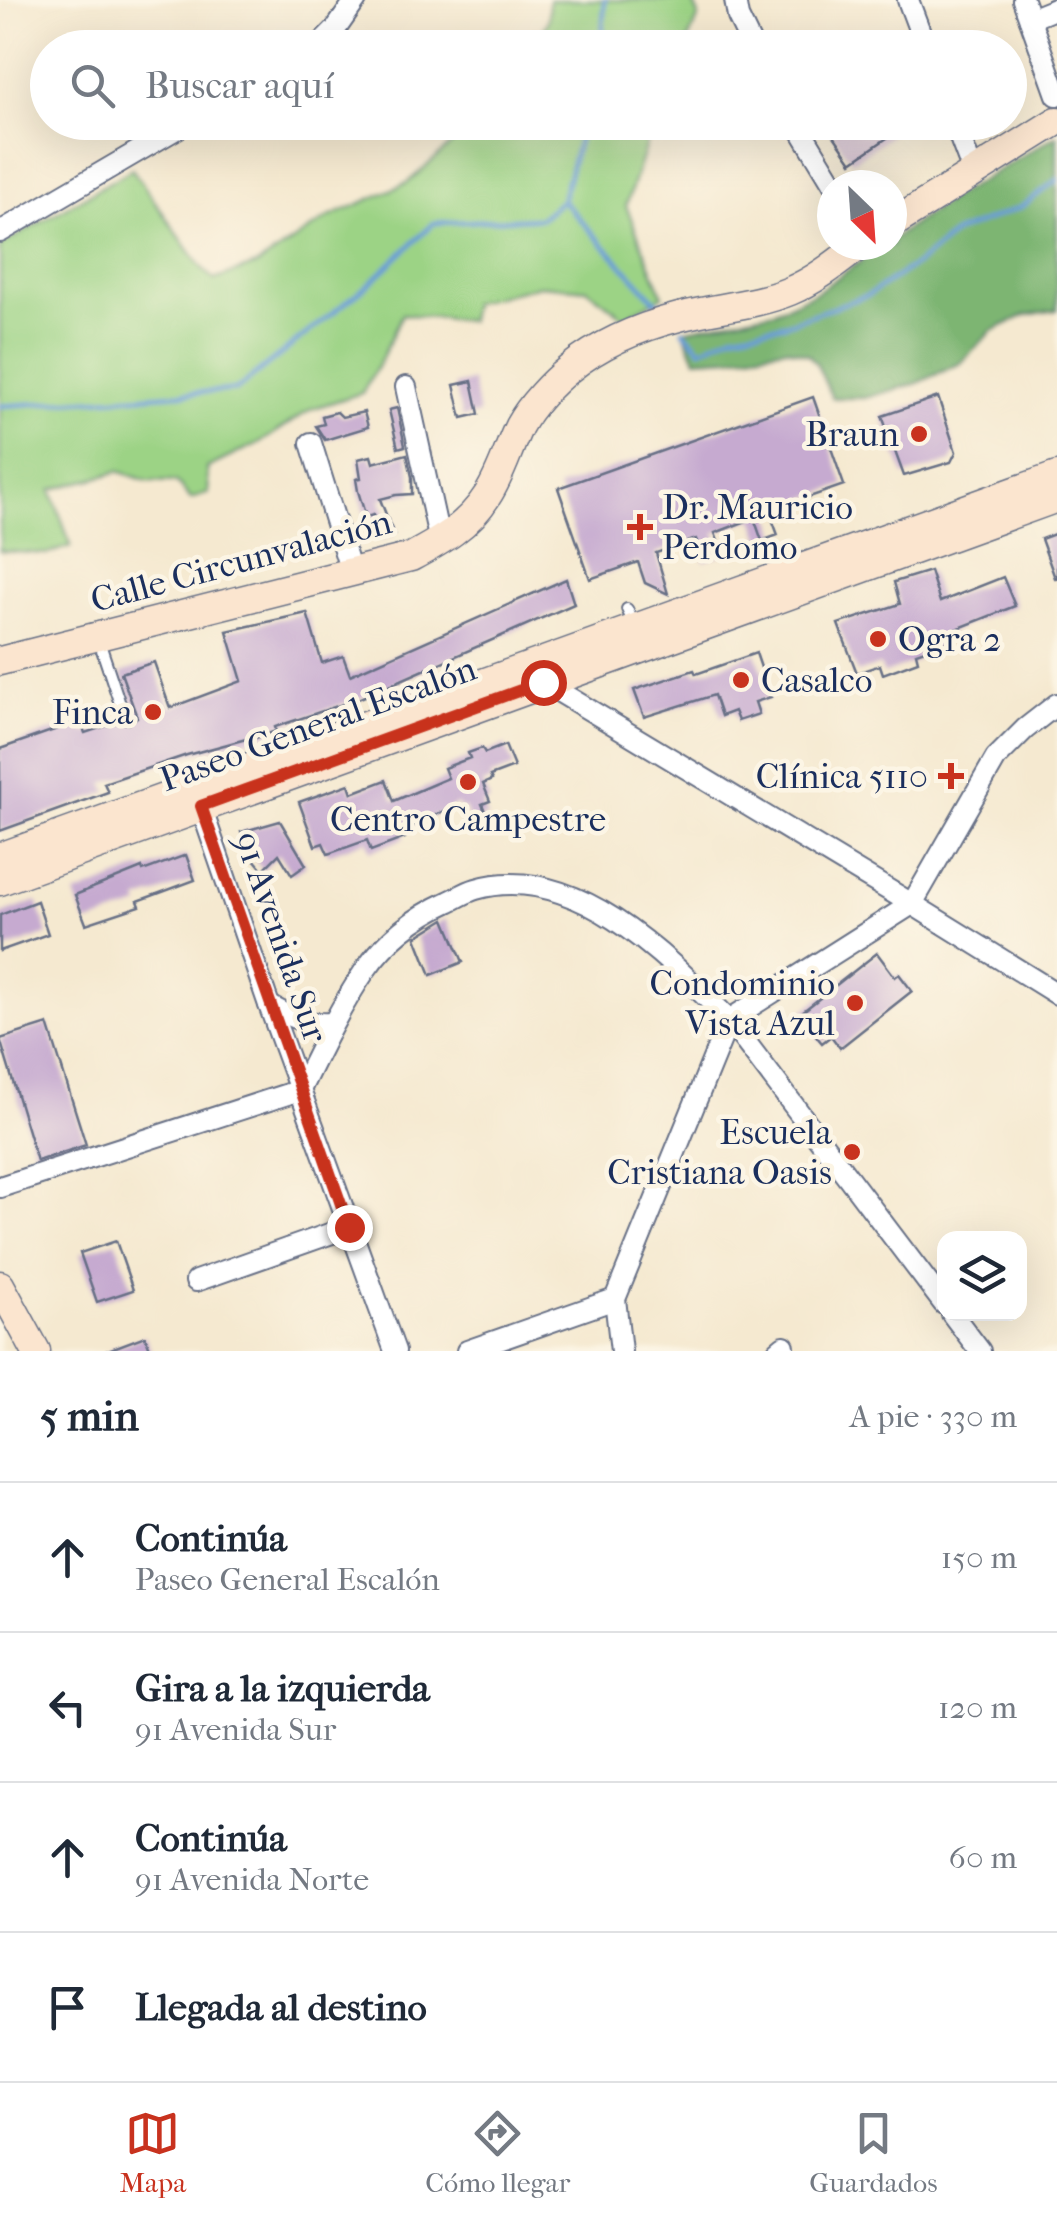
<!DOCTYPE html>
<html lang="es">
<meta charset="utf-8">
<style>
body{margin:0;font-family:"IM FELL French Canon",serif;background:#f2f2f3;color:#1f2937}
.controls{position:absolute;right:30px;bottom:30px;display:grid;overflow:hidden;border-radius:20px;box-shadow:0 10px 40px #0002}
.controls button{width:90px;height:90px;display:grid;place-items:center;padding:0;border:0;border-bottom:2px solid #e0e1e3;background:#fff;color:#1f2937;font:50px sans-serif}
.compass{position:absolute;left:817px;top:170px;width:90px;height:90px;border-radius:50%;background:#fff;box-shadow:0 10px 40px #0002;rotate:155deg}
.stop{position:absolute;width:30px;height:30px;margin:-22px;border:8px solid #c8321e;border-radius:50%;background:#fff}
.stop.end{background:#c8321e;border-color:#fff;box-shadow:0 2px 10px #0008}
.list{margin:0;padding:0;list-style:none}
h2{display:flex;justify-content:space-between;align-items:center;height:130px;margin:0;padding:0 40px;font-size:42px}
h2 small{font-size:32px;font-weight:400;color:#747a83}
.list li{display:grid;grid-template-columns:65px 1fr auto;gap:30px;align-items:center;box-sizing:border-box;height:150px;padding:0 40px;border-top:2px solid #e0e1e3}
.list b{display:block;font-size:38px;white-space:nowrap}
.list p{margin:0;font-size:32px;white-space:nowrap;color:#747a83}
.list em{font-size:32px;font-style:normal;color:#747a83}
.icon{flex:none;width:55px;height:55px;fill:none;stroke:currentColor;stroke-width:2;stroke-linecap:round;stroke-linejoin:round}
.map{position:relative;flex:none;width:1057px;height:1351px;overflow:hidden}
.search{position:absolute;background:#fff;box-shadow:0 10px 40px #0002;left:30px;right:30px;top:30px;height:110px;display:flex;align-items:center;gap:25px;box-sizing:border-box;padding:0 35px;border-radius:55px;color:#747a83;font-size:38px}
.sheet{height:730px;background:#fff}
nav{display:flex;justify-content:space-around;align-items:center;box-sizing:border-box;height:140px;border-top:2px solid #e0e1e3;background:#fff;font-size:28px;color:#747a83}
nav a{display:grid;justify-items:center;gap:5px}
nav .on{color:#c8321e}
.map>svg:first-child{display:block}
.green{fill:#9cd385;stroke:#5c8172;stroke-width:2.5}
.forest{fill:#7db572;stroke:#4c7268;stroke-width:2.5}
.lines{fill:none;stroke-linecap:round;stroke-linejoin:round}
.stream{stroke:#6a9ed6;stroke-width:5}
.building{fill:#c6aad0}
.lane-casing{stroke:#677086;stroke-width:14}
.street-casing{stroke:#677086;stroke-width:24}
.secondary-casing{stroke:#677086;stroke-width:31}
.lane{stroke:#fff;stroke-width:10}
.street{stroke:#fff;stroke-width:20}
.secondary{stroke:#fbe5cf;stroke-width:28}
.route{stroke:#c8321e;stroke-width:12}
.poi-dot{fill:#c8321e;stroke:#fcf5e5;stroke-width:4}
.labels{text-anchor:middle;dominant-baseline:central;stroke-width:9;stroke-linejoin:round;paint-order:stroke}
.poi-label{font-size:35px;fill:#1b2f5e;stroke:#fcf5e5;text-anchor:end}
.street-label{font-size:35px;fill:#1b2f5e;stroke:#fcf5e5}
</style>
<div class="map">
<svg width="1057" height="1351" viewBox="0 0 1057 1351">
<rect width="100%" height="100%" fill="#fcf5e5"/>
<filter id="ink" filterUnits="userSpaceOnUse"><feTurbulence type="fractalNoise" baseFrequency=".01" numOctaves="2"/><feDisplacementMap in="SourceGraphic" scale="20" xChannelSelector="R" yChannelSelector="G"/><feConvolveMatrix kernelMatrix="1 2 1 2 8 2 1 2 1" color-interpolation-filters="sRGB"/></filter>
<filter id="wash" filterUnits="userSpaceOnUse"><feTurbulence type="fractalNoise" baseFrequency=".0048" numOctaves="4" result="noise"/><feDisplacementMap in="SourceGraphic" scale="40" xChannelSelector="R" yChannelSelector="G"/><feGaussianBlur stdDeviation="2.25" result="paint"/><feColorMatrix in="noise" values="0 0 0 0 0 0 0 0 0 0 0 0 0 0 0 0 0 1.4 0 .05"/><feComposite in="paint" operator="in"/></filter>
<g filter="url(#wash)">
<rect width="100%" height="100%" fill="#f5e9d0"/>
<g class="green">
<polygon points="549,0 692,0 699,16 685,47 534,47 548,21"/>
<path d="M 477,122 L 653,123 L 626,206 L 663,296 L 624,317 L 587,289 L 540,285 L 472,303 L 469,321 L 402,314 L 380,362 L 362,393 L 311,409 L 263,441 L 207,468 L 209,493 L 191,499 L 176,482 L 147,481 L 118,471 C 96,480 73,482 51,490 L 71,546 L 47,554 L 0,551 L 0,246 L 132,169 L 200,266 L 214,280 L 259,264 L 329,217 L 407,183 Z"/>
</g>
<polygon class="forest" points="1057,135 1057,310 1026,315 992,331 961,363 918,383 865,398 832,398 817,365 808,354 786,348 730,357 696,359 683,330 775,311 817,292 884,245 892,245 892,239 955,196"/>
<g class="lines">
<g class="stream">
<polyline points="601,48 605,0"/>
<polyline points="562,200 662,308"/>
<polyline points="683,330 701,349 732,334 786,324 868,295 918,263 955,233 1021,207 1057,180"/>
<polyline points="0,406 236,390 369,284 434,223 541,218 562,200 583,122"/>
</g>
</g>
<g id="blocks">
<g class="building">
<polygon points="847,122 881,122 890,136 852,162 832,133"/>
<polygon points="472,381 479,414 462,418 454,385"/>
<polygon points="813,397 844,485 769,511 778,535 762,541 754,518 715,533 723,555 704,561 696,539 656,553 668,594 645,583 638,562 590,579 558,488"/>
<polygon points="938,397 956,452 951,462 904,476 882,416"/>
<polygon points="397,408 405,446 398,448 389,410"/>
<polygon points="337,412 342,417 364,412 368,427 325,440 316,426 324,424 322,416"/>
<polygon points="407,454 412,477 412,494 396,495 380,499 394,535 380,540 373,515 366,517 358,491 356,479 361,478 358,459 371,456 373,463"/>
<polygon points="1057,533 1057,578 1055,578 1041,539"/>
<polygon points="930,571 940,602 1003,577 1015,606 949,632 952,641 916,653 918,661 883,674 880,665 857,673 838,624 900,604 894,582"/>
<polygon points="566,579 574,604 358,699 275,727 276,731 250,740 250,738 187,755 104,783 108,792 0,831 0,749 80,721 85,733 118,722 128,724 137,717 121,673 154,662 170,708 242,681 227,631 307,613 322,663 343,656 350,675"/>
<polygon points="756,653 771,697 755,702 759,714 738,721 734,711 721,716 714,695 644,717 634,690 694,670 696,674"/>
<polygon points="505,745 514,767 490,776 492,780 483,784 490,801 482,804 487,816 470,822 465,808 460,809 458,804 403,831 405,838 371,851 367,840 328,854 323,843 315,846 299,802 349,784 352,793 386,780 394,801 448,778 444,768 470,758 468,753 482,748 485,753"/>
<polygon points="280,821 306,865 292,875 279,854 263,870 249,853 241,832"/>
<polygon points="186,855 195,880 138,901 140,906 86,924 75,895 142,868 143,871"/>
<polygon points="37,901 48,934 0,951 0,915"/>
<polygon points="445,919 463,962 431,975 416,937"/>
<polygon points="877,953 895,977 899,974 912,991 840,1048 831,1036 822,1043 812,1031 806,1033 799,1024 802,1022 797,1016"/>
<polygon points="48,1024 86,1145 37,1161 0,1039"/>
<polygon points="116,1241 133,1290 97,1302 80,1253"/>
<polygon points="145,1336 151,1351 109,1351 108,1350"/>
</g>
</g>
</g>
<g filter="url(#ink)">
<use href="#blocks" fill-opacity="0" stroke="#677086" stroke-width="2.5"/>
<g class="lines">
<defs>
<g id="lane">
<polyline points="627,609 635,626"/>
<polyline points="98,638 124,716"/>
</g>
<g id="street">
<polyline points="735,0 738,17 753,48"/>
<polyline points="908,0 926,48"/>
<polyline points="1023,0 1057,95"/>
<polyline points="1030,19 1057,8"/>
<polyline points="317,48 335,30 356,0"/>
<polyline points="796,122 834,185"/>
<polyline points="954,122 973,172"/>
<polyline points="0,232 188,122"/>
<polyline points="406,387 440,542"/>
<polyline points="311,443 351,572"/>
<polyline points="543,682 912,904 1057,994"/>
<polyline points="201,807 269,1005 395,1351"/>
<path d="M 269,1005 C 291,1018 307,1025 333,1023"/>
<path d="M 0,1187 L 300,1090 C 320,1049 340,1007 366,969 C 387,939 415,917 448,902 C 457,898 466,892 476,889 C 574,861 667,957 729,1020 L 944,1304"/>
<polyline points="196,1281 349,1227"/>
<polyline points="952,1314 980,1351"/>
<polyline points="467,1351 615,1299"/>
<polyline points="621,1351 615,1299 729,1020 912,904 996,758 1025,729 1057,704"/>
<polyline points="778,1351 784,1346"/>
</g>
<g id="secondary">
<polyline points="892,224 1057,121"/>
<path d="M 0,661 L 411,557 C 441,541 469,525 487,496 C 501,475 508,449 519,426 C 530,406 551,383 569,369 C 601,343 640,327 679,317 C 716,307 753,306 790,291 C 816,280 838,262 860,245"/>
<polyline points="0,857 1057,476"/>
<polyline points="0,881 1057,498"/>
<polyline points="0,1285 36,1351"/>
</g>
</defs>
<use href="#lane" class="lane-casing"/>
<use href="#street" class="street-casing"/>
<use href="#secondary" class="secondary-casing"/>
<use href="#lane" class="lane"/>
<use href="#street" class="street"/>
<use href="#secondary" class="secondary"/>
</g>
</g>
<g class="lines" filter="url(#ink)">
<polyline class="route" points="349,1227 201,806 543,682"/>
</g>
<g class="poi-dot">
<circle cx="919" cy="434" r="10"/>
<path d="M635 512h10v10h10v10h-10v10h-10v-10h-10v-10h10z"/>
<circle cx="878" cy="639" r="10"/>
<circle cx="741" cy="680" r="10"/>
<circle cx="153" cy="712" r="10"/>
<path d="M946 761h10v10h10v10h-10v10h-10v-10h-10v-10h10z"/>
<circle cx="468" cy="782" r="10"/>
<circle cx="855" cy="1003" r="10"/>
<circle cx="852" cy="1152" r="10"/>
</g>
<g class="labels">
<g class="poi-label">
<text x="899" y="434">Braun</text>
<text x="662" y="507" text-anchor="start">Dr. Mauricio<tspan x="662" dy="40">Perdomo</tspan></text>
<text x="898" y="639" text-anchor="start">Ogra 2</text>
<text x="761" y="680" text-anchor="start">Casalco</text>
<text x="133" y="712">Finca</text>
<text x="928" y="776">Clínica 5110</text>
<text x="468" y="819" text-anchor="middle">Centro Campestre</text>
<text x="835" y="983">Condominio<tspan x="835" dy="40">Vista Azul</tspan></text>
<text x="832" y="1132">Escuela<tspan x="832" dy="40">Cristiana Oasis</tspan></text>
</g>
<g class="street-label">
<text transform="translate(241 561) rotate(-15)">Calle Circunvalación</text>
<text transform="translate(318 724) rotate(-20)">Paseo General Escalón</text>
<text transform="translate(281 937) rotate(71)">91 Avenida Sur</text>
</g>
</g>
</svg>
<div class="controls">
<button><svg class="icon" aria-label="layers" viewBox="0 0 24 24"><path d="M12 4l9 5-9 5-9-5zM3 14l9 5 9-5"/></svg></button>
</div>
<svg class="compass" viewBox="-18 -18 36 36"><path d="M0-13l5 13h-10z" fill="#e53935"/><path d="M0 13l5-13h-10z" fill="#747a83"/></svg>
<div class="stop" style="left:543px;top:682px"></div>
<div class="stop end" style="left:349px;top:1227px"></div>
<div class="search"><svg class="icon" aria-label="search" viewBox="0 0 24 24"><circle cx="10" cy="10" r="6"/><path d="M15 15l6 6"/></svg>Buscar aquí</div>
</div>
<section class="sheet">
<h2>5 min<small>A pie · 330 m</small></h2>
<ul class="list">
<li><svg class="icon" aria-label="ahead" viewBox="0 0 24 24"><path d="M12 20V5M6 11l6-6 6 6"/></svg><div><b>Continúa</b><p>Paseo General Escalón</p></div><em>150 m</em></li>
<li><svg class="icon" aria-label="left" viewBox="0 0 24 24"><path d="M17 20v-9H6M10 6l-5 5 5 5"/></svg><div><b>Gira a la izquierda</b><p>91 Avenida Sur</p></div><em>120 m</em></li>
<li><svg class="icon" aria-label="ahead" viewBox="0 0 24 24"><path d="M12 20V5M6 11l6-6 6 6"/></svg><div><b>Continúa</b><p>91 Avenida Norte</p></div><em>60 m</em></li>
<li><svg class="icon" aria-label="arrive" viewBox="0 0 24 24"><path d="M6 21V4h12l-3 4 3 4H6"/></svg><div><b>Llegada al destino</b></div></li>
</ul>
</section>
<nav>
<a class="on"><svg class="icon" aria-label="map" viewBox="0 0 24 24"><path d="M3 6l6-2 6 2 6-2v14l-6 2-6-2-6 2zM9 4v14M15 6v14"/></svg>Mapa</a>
<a><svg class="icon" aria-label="directions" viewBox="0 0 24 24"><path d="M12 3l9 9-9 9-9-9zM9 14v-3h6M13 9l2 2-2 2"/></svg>Cómo llegar</a>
<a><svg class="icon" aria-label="saved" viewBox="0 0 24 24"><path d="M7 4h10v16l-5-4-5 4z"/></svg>Guardados</a>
</nav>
